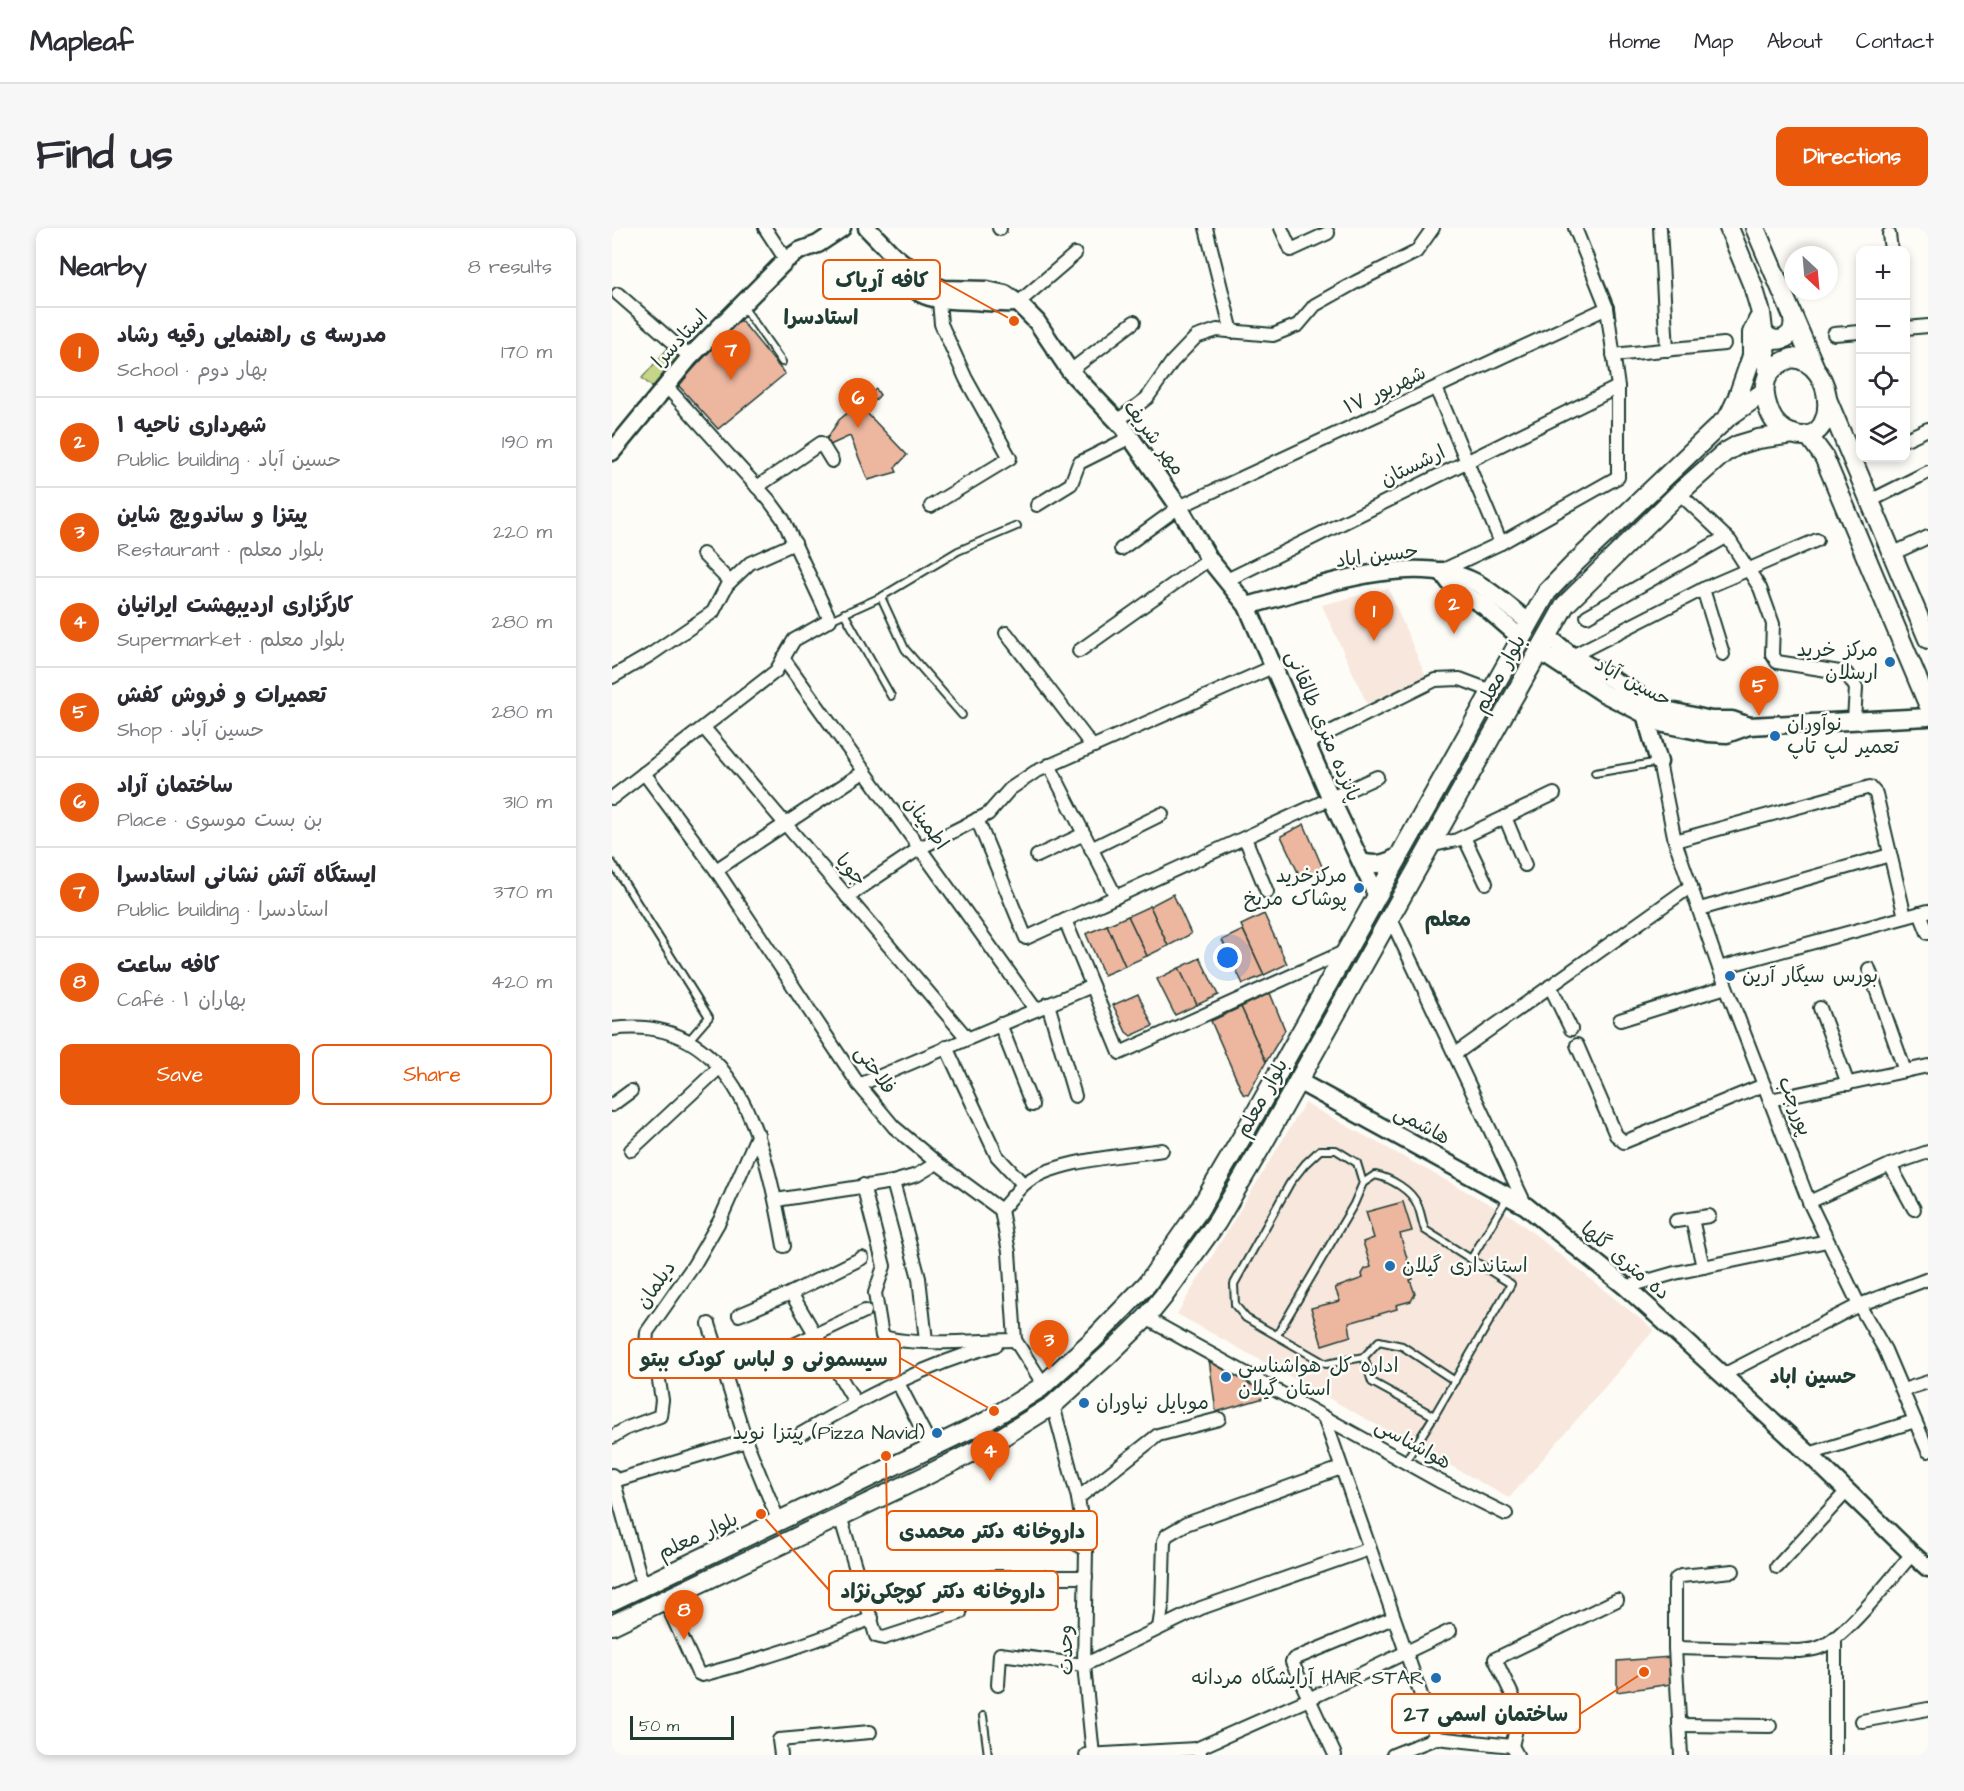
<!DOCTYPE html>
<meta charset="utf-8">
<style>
body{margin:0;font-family:"Architects Daughter","Playpen Sans Arabic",sans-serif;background:#f7f7f7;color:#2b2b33}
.controls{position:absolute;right:18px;top:18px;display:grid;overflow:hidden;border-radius:12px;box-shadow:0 3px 9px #0003}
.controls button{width:54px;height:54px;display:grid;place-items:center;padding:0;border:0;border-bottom:2px solid #e1e1e2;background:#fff;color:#2b2b33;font:30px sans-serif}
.compass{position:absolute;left:1172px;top:18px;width:54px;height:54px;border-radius:50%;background:#fff;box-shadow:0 3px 9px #0003;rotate:154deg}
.scale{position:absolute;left:18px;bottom:15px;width:104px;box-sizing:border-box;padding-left:6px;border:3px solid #1f3d34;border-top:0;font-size:16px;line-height:21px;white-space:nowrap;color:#1f3d34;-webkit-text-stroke:4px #fdfcf7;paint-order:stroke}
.you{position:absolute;left:616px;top:730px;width:21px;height:21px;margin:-15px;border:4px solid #fff;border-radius:50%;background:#1a73e8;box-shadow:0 0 0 9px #1a73e833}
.badge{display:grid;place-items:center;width:39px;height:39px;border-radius:50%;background:#ea580c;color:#fff;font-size:20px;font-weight:700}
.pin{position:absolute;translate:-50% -50px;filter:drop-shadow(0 2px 3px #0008)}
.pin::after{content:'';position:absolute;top:32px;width:21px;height:18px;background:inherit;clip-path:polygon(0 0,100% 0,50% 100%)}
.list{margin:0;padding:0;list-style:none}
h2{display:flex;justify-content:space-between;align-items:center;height:78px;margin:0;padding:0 24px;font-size:26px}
h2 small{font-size:20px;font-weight:400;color:#7c7c81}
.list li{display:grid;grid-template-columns:39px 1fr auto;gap:18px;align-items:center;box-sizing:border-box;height:90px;padding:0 24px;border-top:2px solid #e1e1e2}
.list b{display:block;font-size:22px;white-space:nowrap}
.list p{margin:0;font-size:20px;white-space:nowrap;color:#7c7c81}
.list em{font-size:20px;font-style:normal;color:#7c7c81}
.actions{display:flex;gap:12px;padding:18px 24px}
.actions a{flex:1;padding:14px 0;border:2px solid #ea580c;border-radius:12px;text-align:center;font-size:21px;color:#ea580c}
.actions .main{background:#ea580c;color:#fff}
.icon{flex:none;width:33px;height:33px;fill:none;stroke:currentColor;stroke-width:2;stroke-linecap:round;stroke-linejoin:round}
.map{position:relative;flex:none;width:1316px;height:1527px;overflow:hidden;border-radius:12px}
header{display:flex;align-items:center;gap:36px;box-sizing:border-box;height:84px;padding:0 30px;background:#fff;border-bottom:2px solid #e1e1e2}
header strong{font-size:28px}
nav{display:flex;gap:33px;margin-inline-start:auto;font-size:21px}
.intro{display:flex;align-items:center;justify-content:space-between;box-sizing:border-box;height:144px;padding:0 36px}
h1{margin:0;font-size:42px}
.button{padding:15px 27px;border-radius:12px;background:#ea580c;color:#fff;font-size:21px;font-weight:700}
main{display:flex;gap:36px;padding:0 36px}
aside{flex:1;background:#fff;border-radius:12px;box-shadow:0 3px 9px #0003}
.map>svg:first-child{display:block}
.built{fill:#f8e7dd}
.green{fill:#c7d589;stroke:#73895e;stroke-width:1.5}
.building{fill:#ecb69f;stroke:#1f3d34;stroke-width:1.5}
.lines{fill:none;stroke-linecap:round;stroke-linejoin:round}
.lane-casing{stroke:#1f3d34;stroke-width:10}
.street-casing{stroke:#1f3d34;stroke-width:16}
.secondary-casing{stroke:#1f3d34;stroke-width:21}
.primary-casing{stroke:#1f3d34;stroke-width:22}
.lane{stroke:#fdfcf7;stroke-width:6}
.street{stroke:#fdfcf7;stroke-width:12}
.secondary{stroke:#fdfcf7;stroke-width:16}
.primary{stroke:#fdfcf7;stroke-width:18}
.poi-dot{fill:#1f6fb2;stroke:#fdfcf7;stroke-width:2}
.labels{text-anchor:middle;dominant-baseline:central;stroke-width:5;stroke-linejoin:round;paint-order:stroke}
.street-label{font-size:20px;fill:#1f3d34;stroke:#fdfcf7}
.poi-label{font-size:20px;fill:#1f3d34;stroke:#fdfcf7;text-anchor:start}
.neighbourhood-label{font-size:21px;font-weight:bold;fill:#1f3d34;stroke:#fdfcf7}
.leader{fill:none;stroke:#e8590c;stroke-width:2}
.callout-dot{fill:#e8590c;stroke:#fdfcf7;stroke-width:2}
.callout{fill:#fdfcf7;stroke:#e8590c;stroke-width:2}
.callout-label{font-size:21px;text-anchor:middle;font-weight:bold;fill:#1f3d34}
</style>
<header>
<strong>Mapleaf</strong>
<nav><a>Home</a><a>Map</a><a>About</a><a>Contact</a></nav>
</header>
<div class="intro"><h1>Find us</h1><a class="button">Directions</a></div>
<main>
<aside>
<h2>Nearby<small>8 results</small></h2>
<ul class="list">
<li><span class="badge">1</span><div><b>مدرسه ی راهنمایی رقیه رشاد</b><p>School · بهار دوم</p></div><em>170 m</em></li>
<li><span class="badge">2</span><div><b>شهرداری ناحیه ۱</b><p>Public building · حسین آباد</p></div><em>190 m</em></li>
<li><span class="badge">3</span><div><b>پیتزا و ساندویچ شاین</b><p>Restaurant · بلوار معلم</p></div><em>220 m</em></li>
<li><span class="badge">4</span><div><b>کارگزاری اردیبهشت ایرانیان</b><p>Supermarket · بلوار معلم</p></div><em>280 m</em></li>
<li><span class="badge">5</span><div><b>تعمیرات و فروش کفش</b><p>Shop · حسین آباد</p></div><em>280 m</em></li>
<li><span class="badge">6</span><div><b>ساختمان آراد</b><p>Place · بن بست موسوی</p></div><em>310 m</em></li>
<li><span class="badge">7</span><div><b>ایستگاه آتش نشانی استادسرا</b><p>Public building · استادسرا</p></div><em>370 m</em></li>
<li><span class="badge">8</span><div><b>کافه ساعت</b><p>Café · بهاران ۱</p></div><em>420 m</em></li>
</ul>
<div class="actions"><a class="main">Save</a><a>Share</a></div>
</aside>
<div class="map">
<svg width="1316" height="1527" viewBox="0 0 1316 1527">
<rect width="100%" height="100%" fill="#fdfcf7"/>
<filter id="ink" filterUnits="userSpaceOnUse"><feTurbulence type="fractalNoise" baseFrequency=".0167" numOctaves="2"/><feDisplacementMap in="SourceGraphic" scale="12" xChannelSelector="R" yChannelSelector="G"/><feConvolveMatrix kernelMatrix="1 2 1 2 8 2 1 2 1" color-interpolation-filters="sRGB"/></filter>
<g filter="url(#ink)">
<g class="built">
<polygon points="776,360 814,449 755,476 710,377"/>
<polygon points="693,875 901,989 1042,1102 897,1270 565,1086"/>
</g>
<polygon class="green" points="57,119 67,128 40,159 30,150"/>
<g class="building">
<polygon points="128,91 173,146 106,201 66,157"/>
<polygon points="264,161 268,167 253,183 295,227 283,240 285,244 256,252 238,208 218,217 214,212 227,192"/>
<polygon points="692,596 712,643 690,653 669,608"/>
<polygon points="561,666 579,706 556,718 538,678"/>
<polygon points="538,678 556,718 535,728 516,688"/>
<polygon points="652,686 675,736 652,747 629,697"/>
<polygon points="516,688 535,728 513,738 495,697"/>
<polygon points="495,697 513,738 492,747 474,706"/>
<polygon points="631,702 652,747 631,756 610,712"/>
<polygon points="588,730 606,767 585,777 567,740"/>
<polygon points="567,740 585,777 563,787 545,751"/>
<polygon points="658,765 673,802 654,834 629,779"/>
<polygon points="526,766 541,798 519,808 514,804 501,777"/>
<polygon points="629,779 654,834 636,867 631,866 599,793"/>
<polygon points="791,974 800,1003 788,1006 801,1051 798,1052 803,1066 799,1073 784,1077 785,1081 737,1095 739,1108 710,1117 699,1080 728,1073 723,1060 751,1050 750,1046 753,1041 759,1039 751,1014 762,1010 754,984"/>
<polygon points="597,1131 662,1167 604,1184"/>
<polygon points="1059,1429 1059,1456 1005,1464 1005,1433"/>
</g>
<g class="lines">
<defs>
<g id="lane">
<polyline points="130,77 170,134"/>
<polyline points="269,369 293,421 350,487"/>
<polyline points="232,385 279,468"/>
<polyline points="218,392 269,369 346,323 405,298"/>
<polyline points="983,545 1047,534"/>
<polyline points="0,635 97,789 77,812"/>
<path d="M 751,955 L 763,947 C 778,950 800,962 806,978 C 809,985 810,994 813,1002 L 859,1031"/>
<polyline points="665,1107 742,976 751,955 745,935 724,922 708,922 693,936 678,955 622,1056 623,1077 634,1090 714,1136 752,1129"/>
<polyline points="822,1188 760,1154 752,1129 767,1113 790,1118 843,1153"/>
<polyline points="793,1234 822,1188 899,1056 859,1031 896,969"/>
<polyline points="371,1488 376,1527"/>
</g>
<g id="street">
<polyline points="153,0 174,32"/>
<polyline points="387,0 388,1"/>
<polyline points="594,0 620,104"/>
<polyline points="669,0 679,22 716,5"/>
<polyline points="1048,0 1055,122"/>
<polyline points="1277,6 1279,22"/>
<polyline points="6,66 78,129"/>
<polyline points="406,75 463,26"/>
<polyline points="1294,100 1316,98"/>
<polyline points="1222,106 1248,104"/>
<polyline points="1001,127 1112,116"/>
<polyline points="458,143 522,94"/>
<polyline points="824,160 889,315"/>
<polyline points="505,193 535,170 560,134 584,109 605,102 661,107 686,97 703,77 744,54 804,24 821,0"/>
<polyline points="1294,211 1316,201"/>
<polyline points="145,259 209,215 220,233"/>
<polyline points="1067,265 1118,313 1148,360 1161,396 1160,426 1165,434 1234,445 1244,460 1242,492"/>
<polyline points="1258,273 1316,244"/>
<polyline points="425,277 459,256 467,235 519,209"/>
<polyline points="319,278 398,230 354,151 329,96 327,73 331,65"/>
<polyline points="509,321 567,279 995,80"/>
<polyline points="91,326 118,354"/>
<polyline points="1280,326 1316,309"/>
<polyline points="829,343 889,315 1006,249 1006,159 995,80 963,0"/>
<polyline points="613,353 1006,159"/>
<polyline points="1091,361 1111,426"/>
<polyline points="975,388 1114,309"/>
<polyline points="394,405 480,518"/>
<polyline points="467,423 597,331"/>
<polyline points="960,428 1091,361 1205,312"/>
<polyline points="171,430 424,782"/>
<polyline points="0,449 38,427 101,384 115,357 138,335 183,315"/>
<polyline points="92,500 355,810"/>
<polyline points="696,515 823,452 848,451 880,463"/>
<polyline points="1047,534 1063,613 1107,740 1197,974 1247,1077 1273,1122 1316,1223"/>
<polyline points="437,537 504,669"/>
<polyline points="32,545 104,642 247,857 282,899 325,935 389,982 397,1024 403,1112 432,1157"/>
<polyline points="0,570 164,443 182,412 218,392 171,291 157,272 54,158"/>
<polyline points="893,589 913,637"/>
<polyline points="365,591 414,710 765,549"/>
<polyline points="852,609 874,655"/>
<polyline points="633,610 655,664"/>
<polyline points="1063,613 1258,559 1264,566 1293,689"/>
<polyline points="817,618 845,612 942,566"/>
<polyline points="479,621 550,586"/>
<polyline points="425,628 472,606"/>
<polyline points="104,642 253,543"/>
<polyline points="235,669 308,620 376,586 398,561 423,544 663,438"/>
<polyline points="1088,681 1278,627"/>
<polyline points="1308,685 1316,705"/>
<polyline points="778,689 914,978"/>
<polyline points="453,692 508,825 734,723"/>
<polyline points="1107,740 1316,683"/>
<polyline points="1257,741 1293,843"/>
<polyline points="938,758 959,801"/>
<polyline points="436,776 463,868"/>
<polyline points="1208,780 1236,856"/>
<polyline points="1008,792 1114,759"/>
<polyline points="388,796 420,877"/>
<path d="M 0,801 C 127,783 155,923 172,1018"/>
<polyline points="965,817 1004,907 1012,914 1152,857"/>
<polyline points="334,819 385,928 411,956"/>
<polyline points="843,826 1079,658"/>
<polyline points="247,857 480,758"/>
<polyline points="1158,872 1316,838"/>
<polyline points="0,877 19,863"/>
<polyline points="19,922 108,839"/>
<polyline points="1278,937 1302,981"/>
<polyline points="281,954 307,1050 314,1113"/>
<path d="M 251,957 L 272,1038 L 263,1065 L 270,1108 C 296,1119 371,1112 403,1112"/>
<polyline points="164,972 281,954 305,947 325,935"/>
<polyline points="1197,974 1278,937 1316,924"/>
<path d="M 389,982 C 396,974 403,965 411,957 C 439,932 512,928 550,922"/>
<polyline points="1080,991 1091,1039"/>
<polyline points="1064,993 1097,988"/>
<polyline points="1014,1059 1063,1045 1215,1013"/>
<polyline points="179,1065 243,1174"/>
<polyline points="127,1087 179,1065 250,1030"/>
<polyline points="534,1090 827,1253 894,1286"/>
<polyline points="97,1096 134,1213 167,1294"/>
<polyline points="150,1132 253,1083"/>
<polyline points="1111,1147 1247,1077 1316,1051"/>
<polyline points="286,1155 320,1220"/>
<polyline points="1291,1162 1316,1154"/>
<polyline points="441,1177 466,1270 474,1322 472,1437 481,1527"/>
<polyline points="712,1189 824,1510"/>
<path d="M 189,1206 C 250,1170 315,1136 384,1117"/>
<polyline points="0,1209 15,1200 48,1188 50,1172 46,1146 34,1118 35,1104 82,1037 108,992 146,906"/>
<polyline points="1197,1226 1303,1193"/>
<polyline points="0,1247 31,1359"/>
<polyline points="2,1253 134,1213"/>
<polyline points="466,1270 546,1207 607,1191"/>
<polyline points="228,1288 264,1408 272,1410 348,1385"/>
<polyline points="382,1296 429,1295 474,1322"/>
<polyline points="1165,1339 1235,1263"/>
<polyline points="380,1349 474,1349"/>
<path d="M 53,1372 L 86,1445 L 90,1447 C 148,1432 204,1414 260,1390"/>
<polyline points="547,1400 550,1379 552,1313 555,1307 574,1296 729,1240"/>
<polyline points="1223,1410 1223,1527"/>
<path d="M 1063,1420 L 1187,1423 C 1193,1422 1201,1422 1206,1420 C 1231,1413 1281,1348 1300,1326"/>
<polyline points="386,1457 388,1426 472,1437 589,1380 757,1321"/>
<polyline points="1250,1493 1316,1481"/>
<polyline points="1067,1497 1158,1498"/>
<polyline points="900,1518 905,1497 903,1473 883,1431 1005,1372"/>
<polyline points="584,1521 697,1471 838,1403"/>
<polyline points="169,1527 167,1512 258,1504"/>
<polyline points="474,1527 584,1521 588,1525"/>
<polyline points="723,1527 680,1434 682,1431 781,1390"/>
<polyline points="781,1527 824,1510 900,1518 905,1527"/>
<polyline points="1069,1527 1063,1420 1063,1356 1064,1351 1069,1348 1121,1343"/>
</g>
<g id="secondary">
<polyline points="255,0 280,26 312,52 323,58 332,61 375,62 393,66 406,75 425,94 458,143 512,200 567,279 597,331 635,378 719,571 765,668"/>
<path d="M 280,26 C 300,72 313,71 360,73 C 374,74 388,76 402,75"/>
<polyline points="0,224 78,129 174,32 187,23 206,16 230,0"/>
<polyline points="829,343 841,359 872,378 909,410"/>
<path d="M 635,378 C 699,361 800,322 863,354 C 879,362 903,384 918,395"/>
<polyline points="935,408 960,428 1050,481 1099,492 1120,492 1137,498"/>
<polyline points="927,423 991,465 1052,496 1096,505 1115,506 1137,498 1316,489"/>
<polyline points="1034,480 1033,486 1047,534"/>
<path d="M 749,634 C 765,638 773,636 787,628"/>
<polyline points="686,853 914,978 1014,1059 1056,1097 1197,1226 1300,1326 1316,1340"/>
</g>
<g id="primary">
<polyline points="1117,0 1141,58 1149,85 1156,147"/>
<polyline points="1143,0 1203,140"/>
<path d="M 1150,101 C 1159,120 1185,112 1181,91"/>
<path d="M 1180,130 C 1226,133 1228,222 1180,206 C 1170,202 1162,195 1158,185 C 1147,158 1152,140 1180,130 Z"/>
<polyline points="1215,171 1316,411"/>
<polyline points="1117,188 1125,171 1140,128 1140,105 1146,92"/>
<polyline points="1196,207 1212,229 1316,476"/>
<polyline points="0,1373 375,1193 428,1160 481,1112 535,1056 587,982 633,904 935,364 961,337 1116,189 1152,164"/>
<polyline points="0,1397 313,1248 385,1212 441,1177 496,1127 534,1090 551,1069 605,994 652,914 953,377 1067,265 1112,225 1126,217 1146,211 1181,206"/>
</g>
</defs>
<use href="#lane" class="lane-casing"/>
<use href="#street" class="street-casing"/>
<use href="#secondary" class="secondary-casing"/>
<use href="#primary" class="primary-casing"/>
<use href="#lane" class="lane"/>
<use href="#street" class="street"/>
<use href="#secondary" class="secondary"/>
<use href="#primary" class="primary"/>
</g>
</g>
<g class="poi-dot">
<circle cx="1278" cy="434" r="6"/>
<circle cx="1163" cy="508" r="6"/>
<circle cx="747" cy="660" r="6"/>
<circle cx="1118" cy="748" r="6"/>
<circle cx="778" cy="1038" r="6"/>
<circle cx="614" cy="1149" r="6"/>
<circle cx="472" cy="1175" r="6"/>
<circle cx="325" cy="1205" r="6"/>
<circle cx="824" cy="1450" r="6"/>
</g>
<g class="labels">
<g class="street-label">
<text transform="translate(68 111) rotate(-47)">استادسرا</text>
<text transform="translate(773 162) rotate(-25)">۱۷ شهریور</text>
<text transform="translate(542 210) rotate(53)">مهر شریف</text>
<text transform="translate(801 238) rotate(-26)">ارشستان</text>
<text transform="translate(765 328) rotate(-7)">حسین اباد</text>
<text transform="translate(888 446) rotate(-61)">بلوار معلم</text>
<text transform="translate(1021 454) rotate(28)">حسین آباد</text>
<text transform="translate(711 498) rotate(67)">پانزده متری طالقانی</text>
<text transform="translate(314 595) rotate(54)">اطمینان</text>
<text transform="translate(239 642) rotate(50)">جویا</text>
<text transform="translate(263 842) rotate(54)">فلاحتی</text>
<text transform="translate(650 870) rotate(-61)">بلوار معلم</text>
<text transform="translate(1183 878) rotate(69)">پوررجب</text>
<text transform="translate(810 897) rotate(29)">هاشمی</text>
<text transform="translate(1013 1033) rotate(40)">ده متری گلها</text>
<text transform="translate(44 1057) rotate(-55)">دیلمان</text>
<text transform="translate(801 1216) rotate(29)">هواشناسی</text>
<text transform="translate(86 1308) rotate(-25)">بلوار معلم</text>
<text transform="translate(454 1422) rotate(-91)">وحدت</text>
</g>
<g class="poi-label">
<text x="1266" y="422" text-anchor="end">مرکز خرید<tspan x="1266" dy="23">ارسلان</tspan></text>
<text x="1175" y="496">نوآوران<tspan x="1175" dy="23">تعمیر لپ تاپ</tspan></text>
<text x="735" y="648" text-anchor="end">مرکزخرید<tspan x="735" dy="23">پوشاک مریخ</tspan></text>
<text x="1130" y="748">بورس سیگار آرین</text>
<text x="790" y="1038">استانداری گیلان</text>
<text x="626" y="1138">اداره کل هواشناسی<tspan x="626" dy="23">استان گیلان</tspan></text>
<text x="484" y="1175">موبایل نیاوران</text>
<text x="313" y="1205" text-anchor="end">پیتزا نوید (Pizza Navid)</text>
<text x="812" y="1450" text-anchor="end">آرایشگاه مردانه HAIR STAR</text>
</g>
<g class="neighbourhood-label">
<text x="209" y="89">استادسرا</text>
<text x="836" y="691">معلم</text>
<text x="1201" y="1148">حسین اباد</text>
</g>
</g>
<path class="leader" d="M402 93L328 52M382 1183L288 1130M274 1228L275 1302M149 1286L217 1362M1032 1444L968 1486"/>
<g class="callout-dot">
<circle cx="402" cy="93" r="6"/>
<circle cx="382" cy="1183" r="6"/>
<circle cx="274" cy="1228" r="6"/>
<circle cx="149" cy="1286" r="6"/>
<circle cx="1032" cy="1444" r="6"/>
</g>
<g class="callout">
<rect x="211" y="32" width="117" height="39" rx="6"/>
<rect x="17" y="1111" width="271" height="39" rx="6"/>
<rect x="275" y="1283" width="210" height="39" rx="6"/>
<rect x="217" y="1343" width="229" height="39" rx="6"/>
<rect x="780" y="1466" width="188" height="39" rx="6"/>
</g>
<g class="callout-label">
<text x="270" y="59">کافه آریاک</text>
<text x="152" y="1138">سیسمونی و لباس کودک ببتو</text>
<text x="380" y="1310">داروخانه دکتر محمدی</text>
<text x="331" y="1370">داروخانه دکتر کوچکی‌نژاد</text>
<text x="874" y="1493">ساختمان اسمی 27</text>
</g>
</svg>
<div class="controls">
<button>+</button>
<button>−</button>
<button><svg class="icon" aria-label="locate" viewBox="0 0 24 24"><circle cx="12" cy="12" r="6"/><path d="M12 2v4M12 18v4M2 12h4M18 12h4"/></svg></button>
<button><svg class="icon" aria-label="layers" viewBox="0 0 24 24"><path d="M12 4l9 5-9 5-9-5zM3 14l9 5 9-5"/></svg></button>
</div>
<svg class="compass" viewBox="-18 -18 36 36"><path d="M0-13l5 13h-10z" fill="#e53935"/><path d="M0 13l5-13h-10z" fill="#7c7c81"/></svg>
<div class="scale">50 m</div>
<div class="you"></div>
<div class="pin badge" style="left:762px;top:413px">1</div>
<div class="pin badge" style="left:842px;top:406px">2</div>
<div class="pin badge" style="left:437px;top:1142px">3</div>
<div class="pin badge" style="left:378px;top:1253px">4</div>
<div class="pin badge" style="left:1147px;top:488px">5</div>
<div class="pin badge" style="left:246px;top:200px">6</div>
<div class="pin badge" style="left:119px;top:152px">7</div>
<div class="pin badge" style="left:72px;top:1412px">8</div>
</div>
</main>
